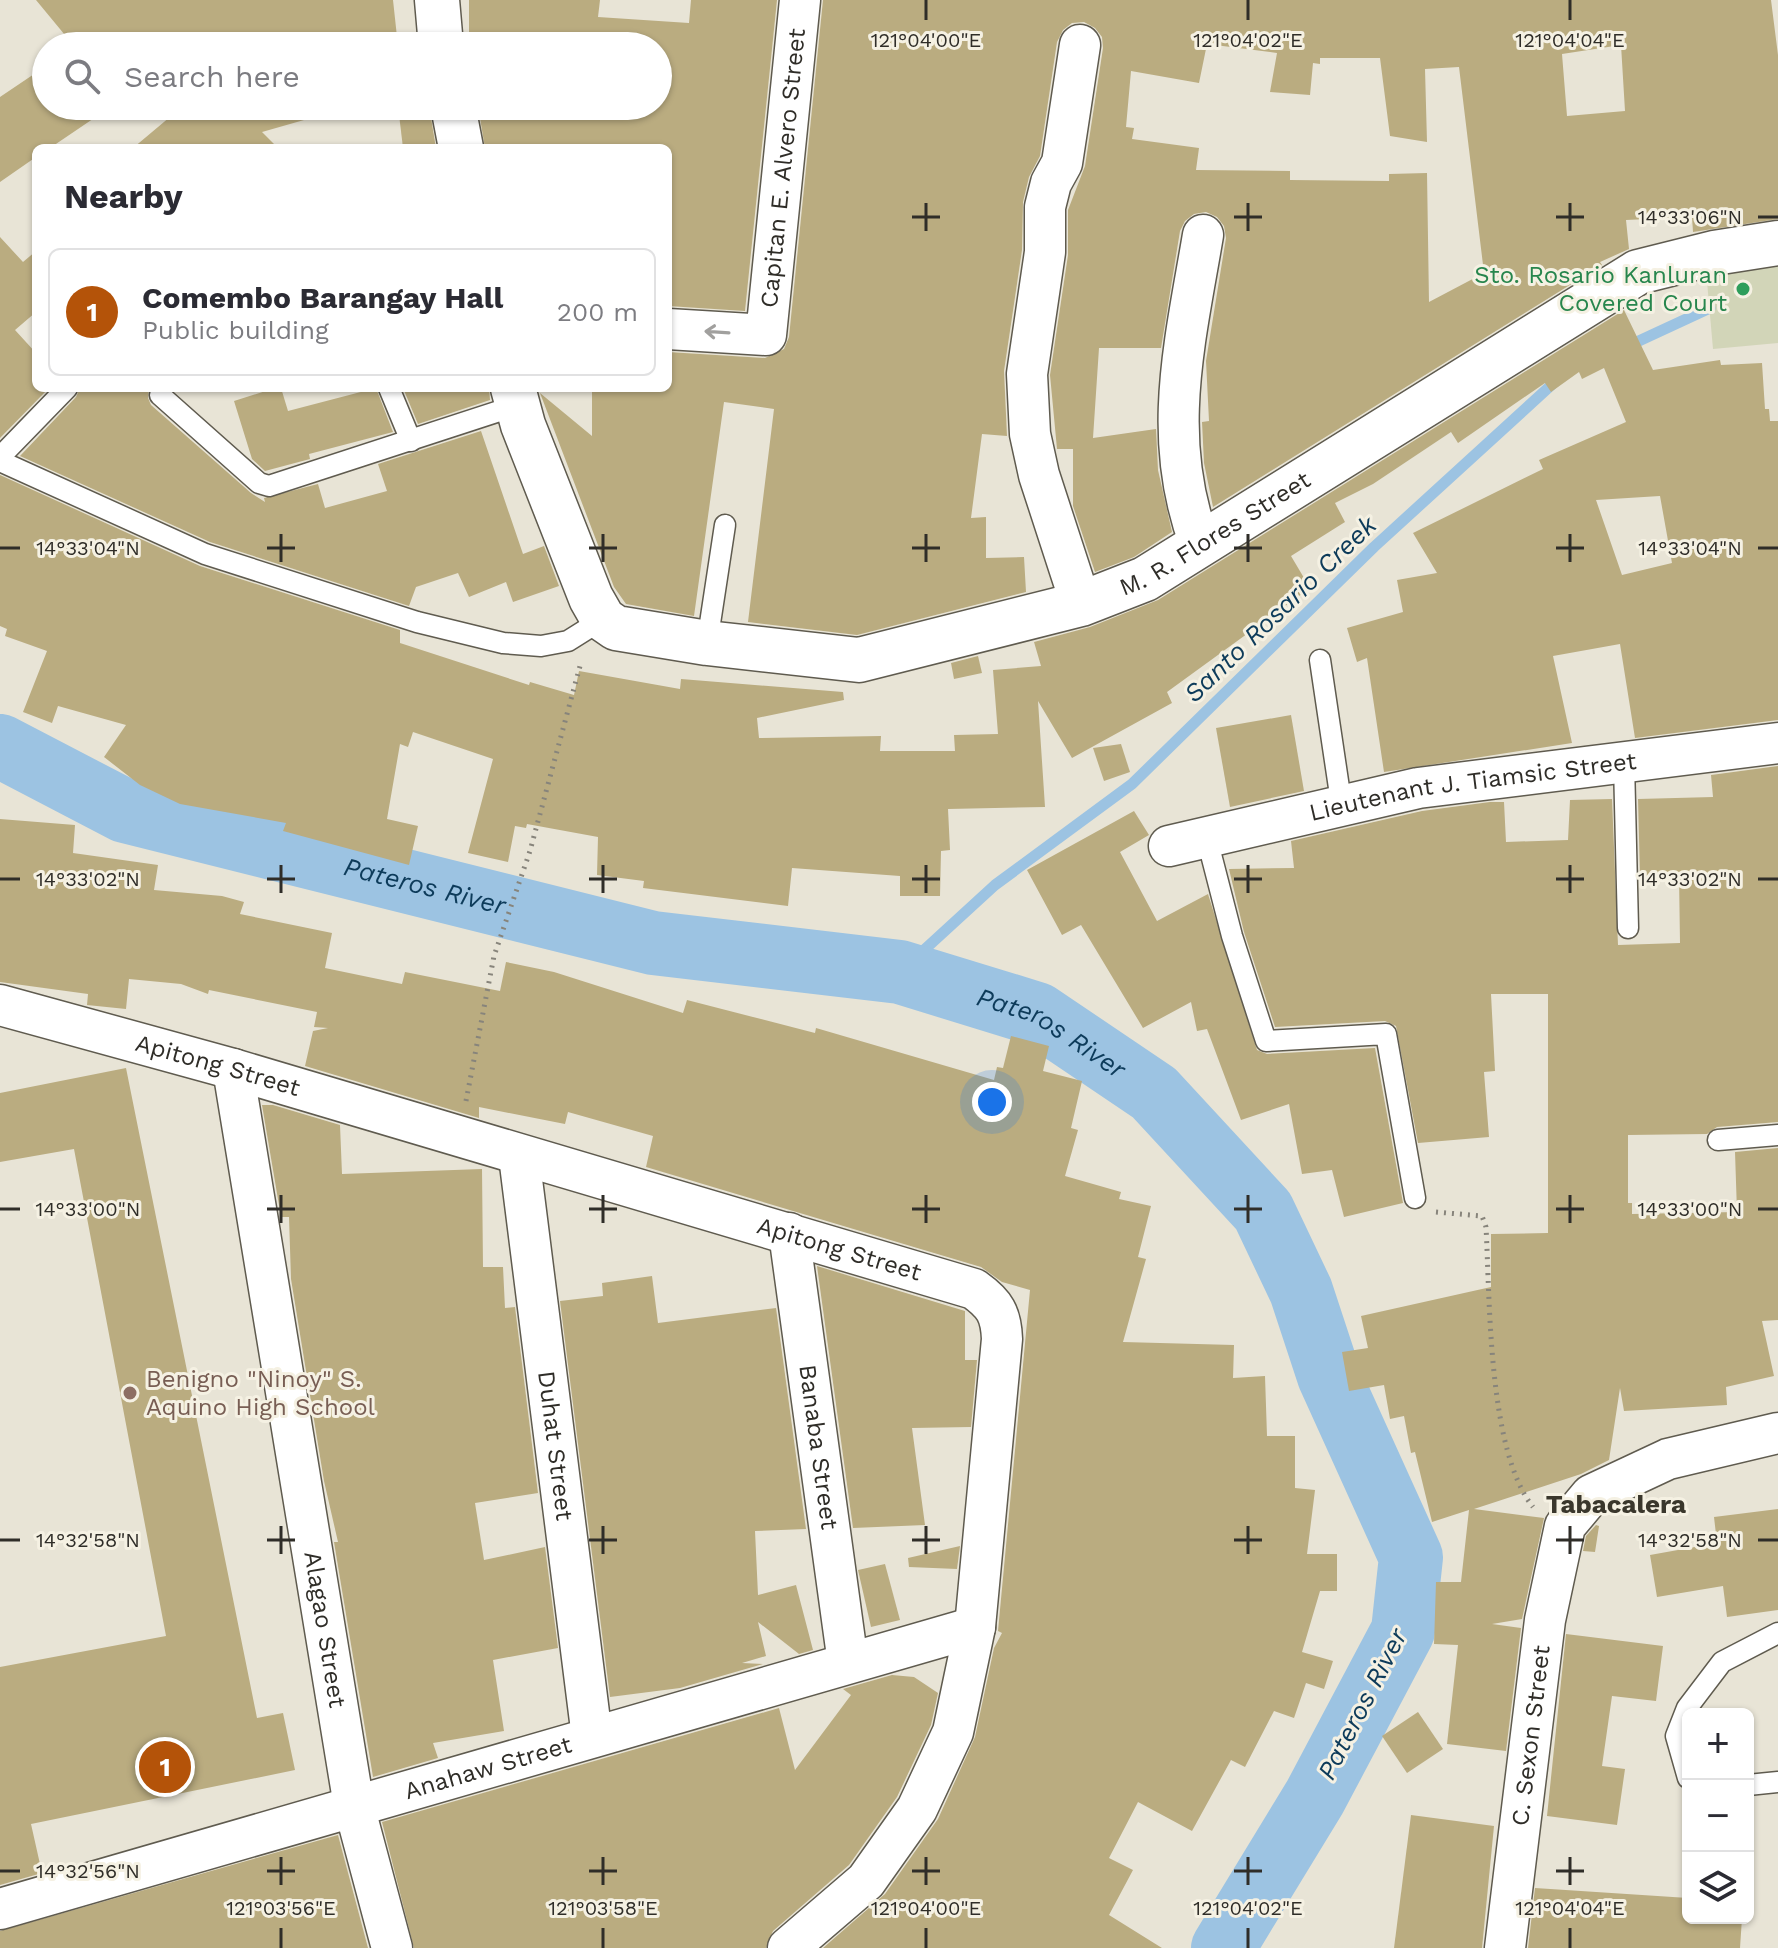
<!DOCTYPE html>
<meta charset="utf-8">
<style>
body{margin:0;font-family:"Work Sans",sans-serif;background:#f2f2f3;color:#2b2b33}
.controls{position:absolute;right:24px;bottom:24px;display:grid;overflow:hidden;border-radius:12px;box-shadow:0 2px 6px #0004}
.controls button{width:72px;height:72px;display:grid;place-items:center;padding:0;border:0;border-bottom:2px solid #e1e1e2;background:#fff;color:#2b2b33;font:40px sans-serif}
.you{position:absolute;left:992px;top:1102px;width:28px;height:28px;margin:-20px;border:6px solid #fff;border-radius:50%;background:#1a73e8;box-shadow:0 0 0 12px #1a73e833}
.badge{display:grid;place-items:center;width:52px;height:52px;border-radius:50%;background:#b45309;color:#fff;font-size:26px;font-weight:700}
.pin{position:absolute;translate:-50% -50%;border:4px solid #fff;box-shadow:0 2px 8px #0006}
.list{margin:0;padding:0;list-style:none}
h2{display:flex;justify-content:space-between;align-items:center;height:104px;margin:0;padding:0 32px;font-size:34px}
h2 small{font-size:26px;font-weight:400;color:#7c7c81}
.list li{display:grid;grid-template-columns:52px 1fr auto;gap:24px;align-items:center;box-sizing:border-box;height:128px;margin:0 16px 16px;padding:0 16px;border:2px solid #e1e1e2;border-radius:12px}
.list b{display:block;font-size:30px;white-space:nowrap}
.list p{margin:0;font-size:26px;white-space:nowrap;color:#7c7c81}
.list em{font-size:26px;font-style:normal;color:#7c7c81}
.icon{flex:none;width:44px;height:44px;fill:none;stroke:currentColor;stroke-width:2;stroke-linecap:round;stroke-linejoin:round}
.map{position:relative;flex:none;width:1778px;height:1948px;overflow:hidden}
.search{position:absolute;background:#fff;box-shadow:0 2px 6px #0004;left:32px;top:32px;width:640px;height:88px;display:flex;align-items:center;gap:20px;box-sizing:border-box;padding:0 28px;border-radius:44px;color:#7c7c81;font-size:30px}
.panel{position:absolute;background:#fff;box-shadow:0 2px 6px #0004;left:32px;top:144px;width:640px;height:248px;border-radius:12px}
.map>svg:first-child{display:block}
.green{fill:#d2d5b8}
.lines{fill:none;stroke-linecap:round;stroke-linejoin:round}
.stream{stroke:#9cc3e2;stroke-width:11}
.river{stroke:#9cc3e2;stroke-width:64}
.building{fill:#baac80;fill-rule:evenodd}
.lane-casing{stroke:#5f5b4f;stroke-width:23}
.street-casing{stroke:#5f5b4f;stroke-width:43}
.secondary-casing{stroke:#5f5b4f;stroke-width:47}
.path{stroke:#87847b;stroke-width:5;stroke-dasharray:2 6;stroke-linecap:butt}
.lane{stroke:#fff;stroke-width:20}
.street{stroke:#fff;stroke-width:40}
.secondary{stroke:#fff;stroke-width:44}
.oneway{stroke:#a1a09e}
.ticks{fill:none;stroke:#2f2d28;stroke-width:3}
.leisure-dot{fill:#2e9e5b;stroke:#f5f1e3;stroke-width:3}
.education-dot{fill:#8d6e63;stroke:#f5f1e3;stroke-width:3}
.labels{text-anchor:middle;dominant-baseline:central;stroke-width:6;stroke-linejoin:round;paint-order:stroke}
.street-label{font-size:24px;fill:#2f2d28;stroke:#f5f1e3}
.leisure-label{font-size:24px;fill:#27864d;stroke:#f5f1e3;text-anchor:end}
.education-label{font-size:24px;fill:#785e54;stroke:#f5f1e3;text-anchor:start}
.water-label{font-size:26px;font-style:italic;fill:#0d3b5a;stroke:#f5f1e3}
.neighbourhood-label{font-size:26px;font-weight:bold;fill:#3a372c;stroke:#f5f1e3}
.ticks-label{font-size:20px;text-anchor:middle;fill:#2f2d28;stroke:#f5f1e3;stroke-width:6;stroke-linejoin:round;paint-order:stroke}
</style>
<div class="map">
<svg width="1778" height="1948" viewBox="0 0 1778 1948">
<rect width="100%" height="100%" fill="#e8e4d6"/>
<polygon class="green" points="1778,263 1778,343 1713,349 1706,270"/>
<g class="lines">
<g class="stream">
<polyline points="1628,346 1710,308"/>
<polyline points="900,972 995,885 1132,784 1374,547 1558,379"/>
</g>
<path class="river" id="s1" d="M 0,746 L 125,811 L 653,943 L 900,972 L 1037,1014 L 1154,1093 L 1263,1211 L 1301,1291 L 1329,1376 L 1411,1557 L 1403,1631 L 1315,1797 L 1223,1948"/>
</g>
<g class="building">
<polygon points="36,0 393,0 398,46 210,46 207,42 200,46 74,46"/>
<polygon points="469,0 600,0 598,17 689,23 691,0 777,0 745,311 668,306 668,148 485,148 478,106 658,106 658,46 558,46 510,32 510,46 469,46"/>
<path d="M 823,0 L 1771,0 L 1778,55 L 1778,219 L 1693,232 L 1692,217 L 1626,220 L 1629,249 L 1600,262 L 1602,265 L 1213,507 L 1204,463 L 1202,422 L 1209,421 L 1206,361 L 1226,238 L 1224,226 L 1217,217 L 1206,212 L 1194,214 L 1185,221 L 1180,231 L 1161,348 L 1099,348 L 1093,438 L 1156,429 L 1158,470 L 1172,532 L 1134,557 L 1095,572 L 1073,506 L 1073,449 L 1057,449 L 1050,375 L 1068,255 L 1068,210 L 1085,166 L 1103,48 L 1102,37 L 1095,28 L 1084,22 L 1072,23 L 1063,30 L 1057,42 L 1040,156 L 1029,177 L 1023,202 L 1022,250 L 1004,371 L 1007,436 L 982,434 L 971,518 L 986,517 L 986,558 L 1024,557 L 1026,592 L 857,635 L 748,622 L 774,409 L 724,402 L 694,616 L 626,604 L 614,587 L 540,393 L 592,436 L 592,388 L 668,388 L 668,352 L 765,358 L 784,349 L 789,337 ZM 1207,44 L 1277,53 L 1270,92 L 1310,95 L 1313,63 L 1320,64 L 1320,58 L 1380,58 L 1390,136 L 1427,142 L 1425,69 L 1459,67 L 1484,273 L 1429,302 L 1427,173 L 1389,174 L 1389,181 L 1290,180 L 1290,171 L 1196,170 L 1199,148 L 1132,139 L 1134,128 L 1126,127 L 1131,71 L 1199,83 ZM 1621,45 L 1625,111 L 1567,116 L 1562,54 Z"/>
<polygon points="46,66 46,106 112,106 50,148 36,148 36,157 0,182 0,97"/>
<polygon points="183,106 324,106 325,114 262,132 278,148 133,148"/>
<polygon points="398,106 429,106 436,148 403,148"/>
<polygon points="0,237 23,262 36,251 36,312 15,330 36,353 36,388 49,388 0,438"/>
<path d="M 1624,310 L 1653,370 L 1720,360 L 1721,365 L 1762,363 L 1765,409 L 1769,409 L 1770,421 L 1778,421 L 1778,720 L 1635,738 L 1620,644 L 1553,656 L 1572,743 L 1384,772 L 1367,658 L 1357,662 L 1347,628 L 1403,612 L 1397,580 L 1437,573 L 1413,533 L 1543,469 L 1539,460 L 1626,422 L 1604,368 L 1582,379 L 1579,372 L 1551,392 L 1545,383 L 1458,443 L 1451,432 L 1373,484 L 1335,503 L 1345,522 L 1291,556 L 1310,588 L 1167,692 L 1172,703 L 1072,758 L 1038,701 L 1045,807 L 948,809 L 950,850 L 941,851 L 940,896 L 900,896 L 900,876 L 792,868 L 788,906 L 643,888 L 644,881 L 597,875 L 598,837 L 527,824 L 526,828 L 515,826 L 508,862 L 468,853 L 493,759 L 413,732 L 408,747 L 400,744 L 387,819 L 418,826 L 409,865 L 283,831 L 286,823 L 180,804 L 140,785 L 104,757 L 126,725 L 58,706 L 52,723 L 23,712 L 47,651 L 5,636 L 7,629 L 0,626 L 0,475 L 200,566 L 400,630 L 400,643 L 529,685 L 530,682 L 574,695 L 579,671 L 680,689 L 681,679 L 843,692 L 844,700 L 757,718 L 759,738 L 881,736 L 880,751 L 955,751 L 954,735 L 998,734 L 993,670 L 1041,666 L 1034,642 L 1090,627 L 1158,600 ZM 1660,496 L 1672,563 L 1622,575 L 1596,500 Z"/>
<polygon points="80,388 149,388 148,398 151,405 251,493 265,502 264,498 318,484 325,508 387,491 378,464 481,431 523,554 544,546 559,586 513,602 506,582 469,597 458,573 416,587 409,606 210,542 20,456 76,397"/>
<polygon points="275,388 281,388 288,411 376,388 393,432 309,454 310,459 265,471 252,459 234,401"/>
<polygon points="403,388 489,388 490,400 418,424"/>
<polygon points="978,656 982,673 954,679 951,663"/>
<polygon points="1291,715 1304,791 1230,807 1216,728"/>
<polygon points="1121,744 1130,772 1104,781 1093,748"/>
<polygon points="1778,766 1778,1122 1717,1127 1707,1134 1628,1135 1628,1203 1632,1203 1632,1214 1737,1212 1735,1152 1778,1148 1778,1320 1762,1321 1774,1376 1726,1387 1727,1405 1624,1411 1620,1388 1609,1460 1581,1474 1474,1509 1544,1518 1522,1619 1492,1624 1521,1628 1506,1751 1447,1744 1458,1645 1434,1644 1436,1582 1461,1582 1469,1510 1432,1522 1415,1452 1411,1453 1404,1416 1390,1419 1384,1385 1349,1391 1342,1352 1368,1348 1361,1316 1491,1287 1491,1234 1548,1233 1548,994 1491,994 1495,1071 1484,1072 1489,1137 1418,1143 1396,1026 1385,1021 1275,1027 1244,932 1229,869 1294,868 1291,841 1422,811 1490,802 1504,802 1506,842 1568,840 1570,800 1612,799 1618,945 1680,943 1679,875 1640,876 1638,799 1713,797 1711,775"/>
<polygon points="1134,811 1149,835 1120,852 1157,921 1208,894 1257,1050 1267,1054 1375,1048 1403,1203 1344,1217 1332,1170 1302,1174 1289,1104 1241,1120 1207,1029 1197,1031 1191,1002 1143,1028 1081,925 1062,935 1027,870"/>
<polygon points="0,819 75,825 73,853 158,865 154,890 222,896 244,902 240,914 332,933 325,968 402,984 405,972 500,991 506,962 554,972 683,1013 687,1000 815,1033 816,1028 994,1080 997,1067 1003,1068 1011,1036 1049,1046 1043,1071 1082,1081 1071,1128 1078,1130 1065,1176 1121,1192 1119,1199 1151,1206 1138,1257 1146,1259 1123,1342 1234,1345 1233,1378 1265,1376 1267,1436 1295,1436 1295,1488 1315,1490 1307,1554 1337,1554 1337,1591 1320,1591 1302,1652 1333,1661 1324,1689 1306,1683 1294,1718 1274,1711 1245,1767 1231,1760 1192,1831 1138,1802 1109,1858 1133,1870 1109,1915 1162,1948 823,1948 885,1894 938,1819 975,1737 994,1648 1002,1633 998,1631 1030,1290 1002,1282 981,1267 646,1167 653,1136 568,1112 565,1124 479,1107 479,1118 305,1066 313,1031 328,1028 314,1027 317,1012 209,990 208,994 181,984 129,979 126,1009 87,1005 88,994 0,982"/>
<polygon points="126,1068 257,1718 283,1713 295,1770 31,1824 42,1873 0,1885 0,1667 166,1636 74,1149 0,1162 0,1093"/>
<polygon points="262,1105 273,1105 340,1125 342,1174 482,1169 483,1267 503,1267 505,1308 515,1307 538,1493 475,1503 484,1560 545,1547 558,1648 493,1660 504,1731 433,1743 438,1758 373,1777 334,1542 338,1542 324,1481 291,1279 289,1217 281,1217"/>
<polygon points="817,1266 965,1311 965,1360 977,1360 971,1427 912,1428 925,1525 853,1528"/>
<polygon points="652,1276 658,1323 776,1308 806,1529 755,1531 758,1595 796,1585 813,1650 799,1654 758,1622 766,1656 742,1663 763,1664 680,1688 610,1697 560,1301 603,1296 602,1283"/>
<polygon points="1778,1509 1778,1610 1727,1617 1723,1586 1657,1597 1650,1555 1717,1543 1714,1517"/>
<polygon points="1596,1525 1599,1526 1595,1552 1583,1551 1586,1536"/>
<polygon points="960,1546 957,1569 909,1567 908,1558"/>
<polygon points="885,1564 900,1620 871,1627 858,1570"/>
<polygon points="1566,1634 1663,1646 1656,1701 1612,1696 1602,1766 1625,1769 1617,1825 1547,1816"/>
<polygon points="892,1675 914,1677 938,1693 931,1725 897,1797 849,1865 773,1931 766,1948 414,1948 382,1822 779,1708 795,1770 851,1695 843,1689"/>
<polygon points="1418,1712 1443,1749 1407,1773 1382,1736"/>
<polygon points="1411,1815 1494,1826 1482,1948 1394,1948"/>
<polygon points="338,1835 368,1948 0,1948 0,1931"/>
<polygon points="1535,1888 1688,1898 1688,1918 1742,1918 1740,1948 1528,1948"/>
</g>
<g class="lines">
<defs>
<g id="lane">
<polyline points="389,388 411,441"/>
<polyline points="160,395 259,483 269,486 518,405"/>
<polyline points="0,457 67,388"/>
<polyline points="0,461 205,554 417,622 503,643 541,646 568,641 603,619"/>
<polyline points="707,643 725,525"/>
<polyline points="1320,660 1342,808"/>
<polyline points="1624,763 1628,928"/>
<polyline points="1206,835 1232,936 1266,1041 1386,1034 1415,1198"/>
<polyline points="1718,1140 1778,1135"/>
<polyline points="1688,1778 1676,1736 1687,1708 1722,1662 1778,1633"/>
<polyline points="1748,1785 1778,1782"/>
</g>
<g id="street">
<polyline points="1080,45 1062,163 1051,183 1045,207 1045,252 1027,374 1030,434 1039,475 1081,604"/>
<path id="s2" d="M 668,329 L 766,335 L 800,0"/>
<path d="M 1200,544 C 1160,438 1185,342 1203,235"/>
<path id="s3" d="M 1169,846 L 1418,788 L 1778,743"/>
<path id="s4" d="M 0,1005 L 233,1069 L 974,1289 C 995,1304 1001,1314 1002,1339 L 975,1627 L 953,1732 L 917,1809 L 866,1881 L 788,1948"/>
<path id="s5" d="M 233,1069 L 354,1806 L 392,1948"/>
<path id="s6" d="M 519,1156 L 592,1737"/>
<path id="s7" d="M 789,1233 L 848,1663"/>
<path id="s8" d="M 0,1909 L 975,1627"/>
<path id="s9" d="M 1505,1948 L 1545,1620 L 1565,1526 L 1591,1495 L 1668,1459 L 1778,1433"/>
</g>
<g id="secondary">
<polyline points="437,0 441,46"/>
<polyline points="453,106 461,148"/>
<path id="s10" d="M 513,388 L 523,425 L 591,598 L 603,619 L 616,628 L 707,643 L 859,660 L 1081,604 L 1145,579 L 1638,272 L 1714,253 L 1778,243"/>
</g>
</defs>
<use href="#lane" class="lane-casing"/>
<use href="#street" class="street-casing"/>
<use href="#secondary" class="secondary-casing"/>
<g class="path">
<polyline points="466,1101 494,956 530,851 580,666"/>
<path d="M 1436,1212 L 1482,1216 L 1486,1227 C 1490,1300 1488,1451 1533,1507"/>
</g>
<use href="#lane" class="lane"/>
<use href="#street" class="street"/>
<use href="#secondary" class="secondary"/>
</g>
<defs><path id="oneway-shaft" d="M-6 0H5M1.5-3L5.5 0L1.5 3" fill="none" stroke-width="1.6" stroke-linecap="round" stroke-linejoin="round" transform="scale(2)"/></defs>
<use class="oneway" href="#oneway-shaft" transform="translate(717 332) rotate(-176)"/>
<path class="ticks" d="M 926,0 L 926,20M 1248,0 L 1248,20M 1570,0 L 1570,20M 926,203 L 926,231M 1248,203 L 1248,231M 1570,203 L 1570,231M 912,217 L 940,217M 1234,217 L 1262,217M 1556,217 L 1584,217M 1758,217 L 1778,217M 281,534 L 281,562M 603,534 L 603,562M 926,534 L 926,562M 1248,534 L 1248,562M 1570,534 L 1570,562M 0,548 L 20,548M 267,548 L 295,548M 589,548 L 617,548M 912,548 L 940,548M 1234,548 L 1262,548M 1556,548 L 1584,548M 1758,548 L 1778,548M 281,865 L 281,893M 603,865 L 603,893M 926,865 L 926,893M 1248,865 L 1248,893M 1570,865 L 1570,893M 0,879 L 20,879M 267,879 L 295,879M 589,879 L 617,879M 912,879 L 940,879M 1234,879 L 1262,879M 1556,879 L 1584,879M 1758,879 L 1778,879M 281,1195 L 281,1223M 603,1195 L 603,1223M 926,1195 L 926,1223M 1248,1195 L 1248,1223M 1570,1195 L 1570,1223M 0,1209 L 20,1209M 267,1209 L 295,1209M 589,1209 L 617,1209M 912,1209 L 940,1209M 1234,1209 L 1262,1209M 1556,1209 L 1584,1209M 1758,1209 L 1778,1209M 281,1526 L 281,1554M 603,1526 L 603,1554M 926,1526 L 926,1554M 1248,1526 L 1248,1554M 1570,1526 L 1570,1554M 0,1540 L 20,1540M 267,1540 L 295,1540M 589,1540 L 617,1540M 912,1540 L 940,1540M 1234,1540 L 1262,1540M 1556,1540 L 1584,1540M 1758,1540 L 1778,1540M 281,1857 L 281,1885M 603,1857 L 603,1885M 926,1857 L 926,1885M 1248,1857 L 1248,1885M 1570,1857 L 1570,1885M 0,1871 L 20,1871M 267,1871 L 295,1871M 589,1871 L 617,1871M 912,1871 L 940,1871M 1234,1871 L 1262,1871M 1556,1871 L 1584,1871M 281,1928 L 281,1948M 603,1928 L 603,1948M 926,1928 L 926,1948M 1248,1928 L 1248,1948M 1570,1928 L 1570,1948"/>
<circle class="leisure-dot" cx="1743" cy="289" r="8"/>
<circle class="education-dot" cx="130" cy="1393" r="8"/>
<g class="labels">
<g class="street-label">
<text stroke="none"><textPath href="#s2" startOffset="266">Capitan E. Alvero Street</textPath></text>
<text stroke="none"><textPath href="#s10" startOffset="890">M. R. Flores Street</textPath></text>
<text stroke="none"><textPath href="#s3" startOffset="310">Lieutenant J. Tiamsic Street</textPath></text>
<text stroke="none"><textPath href="#s4" startOffset="226">Apitong Street</textPath></text>
<text stroke="none"><textPath href="#s4" startOffset="874">Apitong Street</textPath></text>
<text stroke="none"><textPath href="#s6" startOffset="292">Duhat Street</textPath></text>
<text stroke="none"><textPath href="#s7" startOffset="216">Banaba Street</textPath></text>
<text stroke="none"><textPath href="#s5" startOffset="568">Alagao Street</textPath></text>
<text stroke="none"><textPath href="#s9" startOffset="214">C. Sexon Street</textPath></text>
<text stroke="none"><textPath href="#s8" startOffset="508">Anahaw Street</textPath></text>
</g>
<g class="leisure-label">
<text x="1727" y="275">Sto. Rosario Kanluran<tspan x="1727" dy="28">Covered Court</tspan></text>
</g>
<g class="education-label">
<text x="146" y="1379">Benigno "Ninoy" S.<tspan x="146" dy="28">Aquino High School</tspan></text>
</g>
<g class="water-label">
<text transform="translate(1280 609) rotate(-44)">Santo Rosario Creek</text>
<text stroke="none"><textPath href="#s1" startOffset="450">Pateros River</textPath></text>
<text stroke="none"><textPath href="#s1" startOffset="1098">Pateros River</textPath></text>
<text transform="translate(1362 1704) rotate(-63)">Pateros River</text>
</g>
<g class="neighbourhood-label">
<text x="1616" y="1504">Tabacalera</text>
</g>
</g>
<g class="ticks-label">
<text x="926" y="47">121°04'00"E</text>
<text x="1248" y="47">121°04'02"E</text>
<text x="1570" y="47">121°04'04"E</text>
<text x="1690" y="224">14°33'06"N</text>
<text x="88" y="555">14°33'04"N</text>
<text x="1690" y="555">14°33'04"N</text>
<text x="88" y="886">14°33'02"N</text>
<text x="1690" y="886">14°33'02"N</text>
<text x="88" y="1216">14°33'00"N</text>
<text x="1690" y="1216">14°33'00"N</text>
<text x="88" y="1547">14°32'58"N</text>
<text x="1690" y="1547">14°32'58"N</text>
<text x="88" y="1878">14°32'56"N</text>
<text x="281" y="1915">121°03'56"E</text>
<text x="603" y="1915">121°03'58"E</text>
<text x="926" y="1915">121°04'00"E</text>
<text x="1248" y="1915">121°04'02"E</text>
<text x="1570" y="1915">121°04'04"E</text>
</g>
</svg>
<div class="controls">
<button>+</button>
<button>−</button>
<button><svg class="icon" aria-label="layers" viewBox="0 0 24 24"><path d="M12 4l9 5-9 5-9-5zM3 14l9 5 9-5"/></svg></button>
</div>
<div class="you"></div>
<div class="pin badge" style="left:165px;top:1767px">1</div>
<div class="search"><svg class="icon" aria-label="search" viewBox="0 0 24 24"><circle cx="10" cy="10" r="6"/><path d="M15 15l6 6"/></svg>Search here</div>
<section class="panel">
<h2>Nearby<small></small></h2>
<ul class="list">
<li><span class="badge">1</span><div><b>Comembo Barangay Hall</b><p>Public building</p></div><em>200 m</em></li>
</ul>
</section>
</div>
